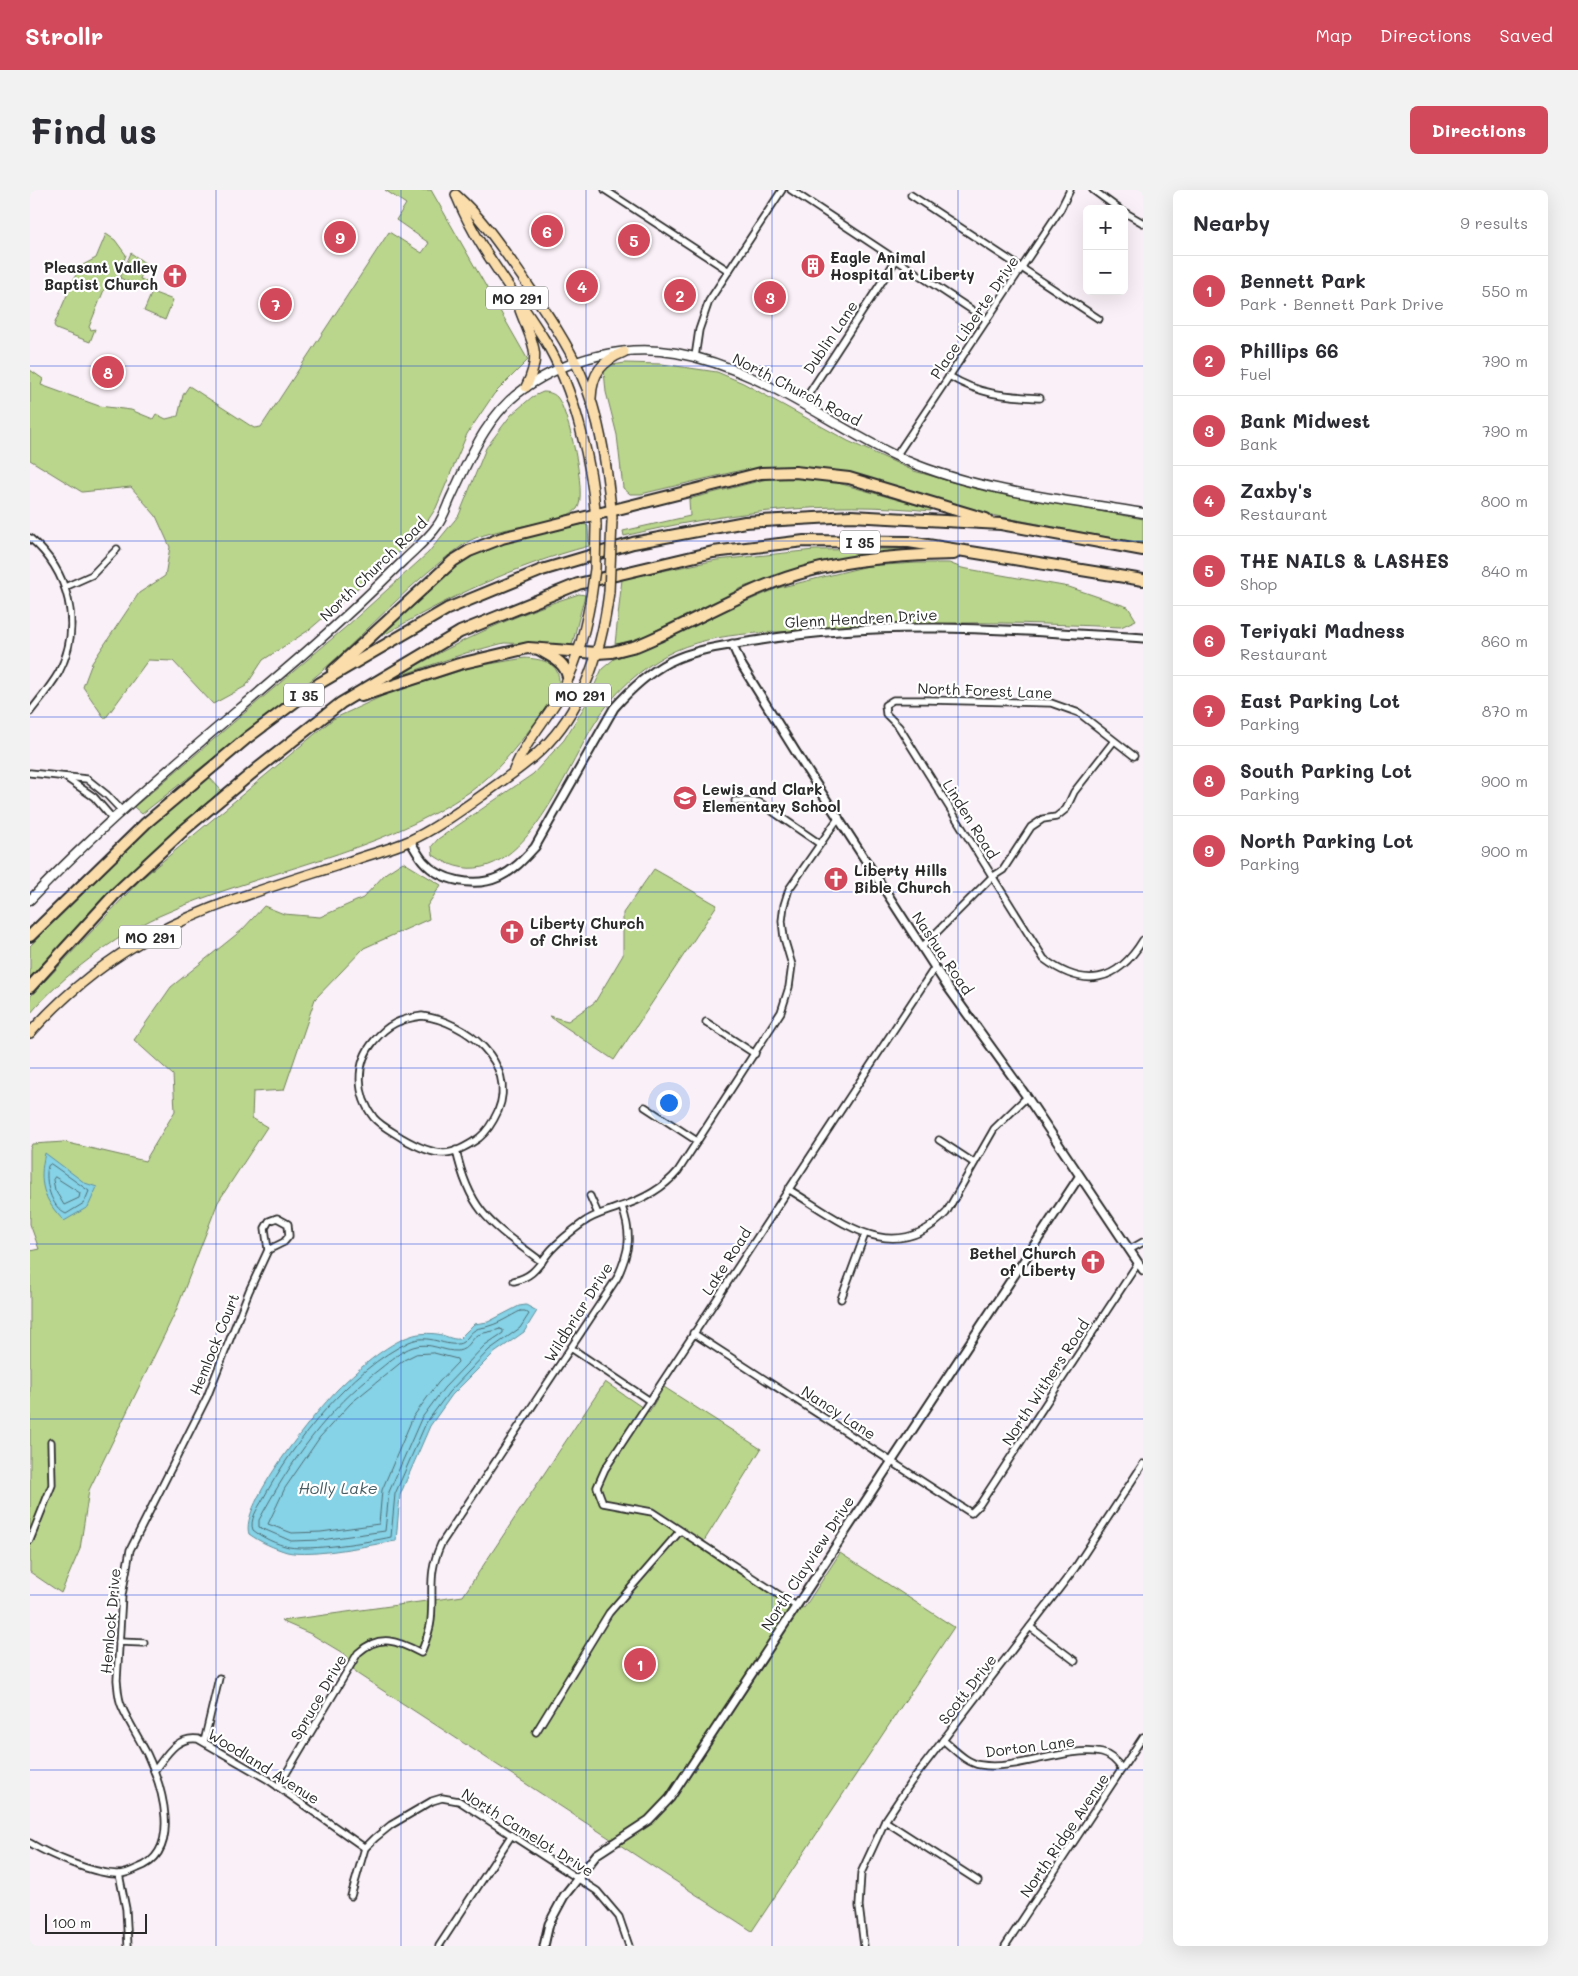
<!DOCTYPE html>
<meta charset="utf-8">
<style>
body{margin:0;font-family:Mali,sans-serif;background:#f2f2f3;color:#2b2b33}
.controls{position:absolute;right:15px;top:15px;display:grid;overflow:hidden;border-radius:8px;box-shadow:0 5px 20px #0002}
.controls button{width:45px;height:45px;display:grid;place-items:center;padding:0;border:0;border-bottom:1px solid #e1e1e2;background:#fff;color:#2b2b33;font:25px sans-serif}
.scale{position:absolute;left:15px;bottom:12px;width:102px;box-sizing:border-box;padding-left:5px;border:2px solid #2b2b2b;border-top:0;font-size:14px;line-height:18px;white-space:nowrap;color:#2b2b2b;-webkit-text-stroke:4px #fff;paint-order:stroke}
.you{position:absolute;left:638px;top:912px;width:18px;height:18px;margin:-12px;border:4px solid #fff;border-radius:50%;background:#1a73e8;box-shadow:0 0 0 8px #1a73e833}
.badge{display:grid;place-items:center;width:32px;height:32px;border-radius:50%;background:#d1495b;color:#fff;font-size:16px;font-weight:700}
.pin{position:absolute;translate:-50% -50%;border:2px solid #fff;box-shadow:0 1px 5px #0006}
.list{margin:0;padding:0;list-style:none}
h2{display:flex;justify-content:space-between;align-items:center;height:65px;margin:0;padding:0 20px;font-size:21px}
h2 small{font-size:16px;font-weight:400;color:#7c7c81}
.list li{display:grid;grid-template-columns:32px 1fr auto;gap:15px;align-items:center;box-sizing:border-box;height:70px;padding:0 20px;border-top:1px solid #e1e1e2}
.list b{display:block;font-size:19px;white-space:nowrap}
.list p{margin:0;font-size:16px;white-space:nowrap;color:#7c7c81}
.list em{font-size:16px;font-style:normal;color:#7c7c81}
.map{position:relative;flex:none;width:1113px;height:1756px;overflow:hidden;border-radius:8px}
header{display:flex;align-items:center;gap:30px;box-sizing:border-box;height:70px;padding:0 25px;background:#d1495b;color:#fff}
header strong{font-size:24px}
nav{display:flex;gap:28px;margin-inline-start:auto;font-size:18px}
.intro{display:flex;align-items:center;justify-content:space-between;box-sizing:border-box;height:120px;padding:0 30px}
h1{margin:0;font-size:35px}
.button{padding:12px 22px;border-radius:8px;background:#d1495b;color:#fff;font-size:18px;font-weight:700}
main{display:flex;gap:30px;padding:0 30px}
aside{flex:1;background:#fff;border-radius:8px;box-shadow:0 5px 20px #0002}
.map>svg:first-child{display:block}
.green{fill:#bad68d;stroke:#72805c}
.water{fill:#86d2e6;stroke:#628f9b}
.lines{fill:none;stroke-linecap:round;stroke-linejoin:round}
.shore{stroke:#4f6e76;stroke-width:1}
.minor-casing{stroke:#2b2b2b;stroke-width:9}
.tertiary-casing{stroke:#2b2b2b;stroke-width:11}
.secondary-casing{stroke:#2b2b2b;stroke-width:11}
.primary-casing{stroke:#2b2b2b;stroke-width:12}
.motorway-casing{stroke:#2b2b2b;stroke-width:14}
.minor{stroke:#fff;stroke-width:5.5}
.tertiary{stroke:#fff;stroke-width:7}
.secondary{stroke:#fff;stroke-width:8}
.primary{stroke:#faddab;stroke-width:9}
.motorway{stroke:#faddab;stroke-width:10}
.primary-bridge-casing{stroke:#2b2b2b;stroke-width:12;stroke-linecap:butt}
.primary-bridge{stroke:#faddab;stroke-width:9}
.grid{fill:none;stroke:#1d4ed8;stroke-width:1;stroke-opacity:0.55}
.labels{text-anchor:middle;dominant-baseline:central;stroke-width:4.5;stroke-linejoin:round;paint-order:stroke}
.shield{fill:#fff;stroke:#6b6b6b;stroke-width:1}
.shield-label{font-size:14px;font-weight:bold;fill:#2b2b2b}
.poi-label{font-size:15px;font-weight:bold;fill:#2b2b2b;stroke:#fff;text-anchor:start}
.street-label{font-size:15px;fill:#2b2b2b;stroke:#fff}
.water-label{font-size:16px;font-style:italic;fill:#465d63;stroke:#fff}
</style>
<header>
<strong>Strollr</strong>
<nav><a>Map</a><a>Directions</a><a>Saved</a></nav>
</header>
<div class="intro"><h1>Find us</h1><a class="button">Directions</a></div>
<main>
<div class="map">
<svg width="1113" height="1756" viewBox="0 0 1113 1756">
<rect width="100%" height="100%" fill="#faf0f7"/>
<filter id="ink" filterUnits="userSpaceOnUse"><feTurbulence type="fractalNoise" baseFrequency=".02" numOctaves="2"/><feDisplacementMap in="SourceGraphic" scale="10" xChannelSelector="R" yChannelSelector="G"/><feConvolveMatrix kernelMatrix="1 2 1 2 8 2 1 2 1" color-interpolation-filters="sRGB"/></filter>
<g filter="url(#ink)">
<g class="green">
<polygon points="355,0 401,0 498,170 464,204 437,244 406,318 387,347 279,440 233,470 216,496 183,514 143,471 118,470 75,529 53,497 62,473 109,403 135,386 140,357 126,326 101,297 52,302 0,270 0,180 13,189 11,195 69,216 101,220 123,229 126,224 136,229 148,226 153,205 159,196 224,238 231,237 359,42 392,63 399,53 366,30 376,14"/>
<polygon points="76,44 85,50 96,65 86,90 76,95 59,137 61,140 65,139 60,152 26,139 24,135 47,82 53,75 66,68"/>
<polygon points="101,63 116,74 110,89 116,91 113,98 90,88"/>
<polygon points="122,102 143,110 135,130 114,121"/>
<polygon points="595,173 632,174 687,182 713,193 818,251 884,281 947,299 1113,329 1113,354 956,324 761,277 712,280 611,304 600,304 593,298 587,245 576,202 574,181 582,175"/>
<path d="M 513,202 C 518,202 523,203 527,207 C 538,219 558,306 547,319 C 533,334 459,337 436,353 C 383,388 340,440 292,481 C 234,530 172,576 112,624 L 104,617 L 317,436 L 398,363 L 429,325 L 456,258 L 481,225 L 502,207 Z"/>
<path d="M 741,288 L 790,288 L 901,319 L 901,321 C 795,310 696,322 594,346 L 593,341 L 660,326 L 659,309 Z"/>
<path d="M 554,334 L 558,336 L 559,356 C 486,375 417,408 352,446 C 372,421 407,382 436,368 C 473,350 514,342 554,334 Z"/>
<polygon points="869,359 880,361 769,379 716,396 602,452 585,454 592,389 687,370 784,360"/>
<path d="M 887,373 L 919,373 L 932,378 L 1039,397 L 1098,417 L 1106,430 L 1091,437 C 1038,435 984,432 931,433 C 887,434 842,438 798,440 C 742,443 675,439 626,471 C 601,487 581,507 565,533 C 532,585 485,721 403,665 L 402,656 L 408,649 L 503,584 L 534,550 L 556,514 L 572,479 L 584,469 L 632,452 L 704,417 L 748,398 L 838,376 Z"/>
<path d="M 549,404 L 555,405 L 542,455 L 474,453 L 436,463 L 369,486 C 425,452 486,424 549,404 Z"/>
<path d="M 495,468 C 509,469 528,471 529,490 C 530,505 512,523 503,535 C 486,558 465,584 441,601 C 348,665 231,680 129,726 C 84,747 32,786 0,824 L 0,807 L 110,690 L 303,529 L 359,503 L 442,477 Z"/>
<polygon points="179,587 191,600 101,682 0,787 0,756 121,636"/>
<polygon points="373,672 411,695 397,716 399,729 334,758 285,809 254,900 223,902 222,928 237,937 188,1012 146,1121 59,1300 50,1359 31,1403 0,1382 0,1061 9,1059 0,1034 0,959 2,954 34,952 115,971 145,921 143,885 104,850 141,797 212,740 234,716 254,724 290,727 333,708 356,683"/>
<polygon points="624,679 687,715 584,870 519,826 538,831 565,812 593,765 593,723"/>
<polygon points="575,1192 619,1222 634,1197 731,1259 674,1351 774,1418 810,1363 924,1437 722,1741 326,1483 316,1465 281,1444 251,1431 433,1406"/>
</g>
<g class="water">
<path d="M 15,963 L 55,993 L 67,997 L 58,1017 L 34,1031 C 13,1009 8,993 15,963 Z"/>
<path d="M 496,1115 L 507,1121 L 494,1142 L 463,1164 L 422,1205 L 400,1236 L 370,1305 L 366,1351 C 338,1355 283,1368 257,1362 C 244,1358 230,1352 219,1344 C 209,1315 285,1223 307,1200 C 324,1183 357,1153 381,1146 C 388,1143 400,1143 407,1144 C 415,1145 422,1150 429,1149 L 444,1134 L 458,1132 L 489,1116 Z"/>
</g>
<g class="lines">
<g class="shore">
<path d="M 21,974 L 59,1001 L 54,1013 L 36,1024 C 21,1017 14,991 18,976 Z"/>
<polygon points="25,987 50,1003 49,1008 34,1015 25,1000 23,990"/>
<path d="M 490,1121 L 495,1121 L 499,1124 L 490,1138 L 459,1160 L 419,1202 L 396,1233 L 365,1304 L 361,1347 C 339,1352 280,1361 259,1357 C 246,1354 233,1348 223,1340 C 219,1330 228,1318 233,1309 C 263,1253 321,1179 379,1152 C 399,1143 412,1156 428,1154 C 436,1153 438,1144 445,1140 C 449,1137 455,1138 459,1136 C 470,1133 480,1126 490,1121 Z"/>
<path d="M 470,1139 L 473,1140 L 473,1143 L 455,1155 L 414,1198 L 391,1229 L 359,1302 L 355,1341 L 291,1350 L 261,1351 L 229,1337 L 229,1330 C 260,1272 298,1218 351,1178 C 361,1170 371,1161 383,1157 C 400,1151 413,1162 428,1161 C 439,1159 440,1150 448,1145 C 454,1142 463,1142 470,1139 Z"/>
<polygon points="404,1163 427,1169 428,1172 408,1193 383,1227 352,1300 349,1334 291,1342 262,1343 238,1334 255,1298 290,1247 321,1213 374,1170 386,1164"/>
</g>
<defs>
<g id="minor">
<polyline points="575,0 699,81"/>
<polyline points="761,0 957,130"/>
<polyline points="1063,0 1089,19"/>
<polyline points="881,5 1069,129"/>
<polyline points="1094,22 1113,33"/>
<polyline points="665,167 669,140 679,111 752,0"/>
<path d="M 919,186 C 951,205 974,206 1010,208"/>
<polyline points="772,214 866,70"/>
<polyline points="866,266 1030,20 1040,0"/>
<path d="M 0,348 C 39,381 53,435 29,482 C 21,496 10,509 0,522"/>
<polyline points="35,397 62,385 87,359"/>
<path d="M 1104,566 L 1049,523 L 1021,513 L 898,510 L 863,510 L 855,515 L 856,524 L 869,537 L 1014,769 C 1054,799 1087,793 1113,750"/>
<polyline points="0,583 57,589 77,605 92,621"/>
<polyline points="35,587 64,607 83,629"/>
<polyline points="705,611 729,612 790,654"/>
<polyline points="892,757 962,687 973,680 1001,637 1013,629 1026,627 1036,619 1044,602 1084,551"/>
<path d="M 392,826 C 435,831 488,873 468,921 C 463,932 458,941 449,948 C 439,955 426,963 414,963 C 399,963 384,955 372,948 C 363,942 351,936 344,928 C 326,905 325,873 344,851 C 358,834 370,829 392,826 Z"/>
<polyline points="676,832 725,864"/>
<polyline points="615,917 667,951"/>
<polyline points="909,950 944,973"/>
<path d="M 426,960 C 440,1024 463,1035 512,1072"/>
<path d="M 758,999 C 809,1029 862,1079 916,1023 L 964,939 L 997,907"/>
<polyline points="560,1006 568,1024"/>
<polygon points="247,1028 258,1034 259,1046 254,1052 238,1060 235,1038 239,1031"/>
<polyline points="1099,1060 1113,1052"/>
<path d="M 484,1091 C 505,1086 508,1075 521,1060 C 530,1050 543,1040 554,1032 C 565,1024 577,1022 589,1017 C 612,1010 632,1000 648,981 L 751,822 L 759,797 L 762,775 L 754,748 L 752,731 L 754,715 L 759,699 L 809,627"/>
<polyline points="811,1109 835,1044"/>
<polyline points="663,1143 941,1323 950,1314 1108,1073"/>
<polyline points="541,1158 620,1211"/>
<polyline points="0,1350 22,1295 21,1252"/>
<polyline points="766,1416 622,1322 573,1313 567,1297 575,1279 905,777"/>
<polyline points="1000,1437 1045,1471"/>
<polyline points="89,1452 114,1453"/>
<polyline points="506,1542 579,1423 650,1341"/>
<path d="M 913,1550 C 924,1559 936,1573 951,1575 C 987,1581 1039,1555 1072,1563 C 1081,1565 1087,1572 1092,1579"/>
<polyline points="174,1552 189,1488"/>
<path d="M 124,1581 C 136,1566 146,1546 168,1549 L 237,1589 L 335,1658"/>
<path d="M 248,1597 L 328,1463 C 350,1443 368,1451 391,1463 C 395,1453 400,1441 401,1430 C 404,1399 397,1385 411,1354 L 587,1088 C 600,1060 602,1045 592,1017"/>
<polyline points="855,1631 948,1691"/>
<path d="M 0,1653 C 22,1666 61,1683 86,1684 C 93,1685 102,1681 108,1678 C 153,1662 132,1596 117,1564 C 109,1548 99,1533 92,1517 C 88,1509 88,1499 87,1490 L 92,1405 L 100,1360 L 177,1207 L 219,1101 L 238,1060"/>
<polyline points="89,1684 96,1719 98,1756"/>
<polyline points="321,1706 335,1658 345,1648 361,1635 402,1611 412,1608 429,1611 567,1701 589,1727 599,1756"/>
<polyline points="409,1756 481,1646"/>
<polyline points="834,1756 829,1716 831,1683 855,1631 881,1592 1045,1378 1113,1274"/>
<polyline points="975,1756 1113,1547"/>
</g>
<g id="tertiary">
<polyline points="702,454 711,474 777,580 917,796 997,907 1113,1080"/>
<path d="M 380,651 C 384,657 388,665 393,671 C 410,691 445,698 469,687 C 484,680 494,669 505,657 L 584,518 C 600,500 618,483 639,472 C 668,458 700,455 731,450 C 858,429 985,440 1113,448"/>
<polyline points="514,1756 519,1734 534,1706 567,1664 619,1630 640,1608 1049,987"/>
</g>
<path id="secondary" d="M 0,710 C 85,620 184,542 277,461 C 310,432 342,402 373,371 C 384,360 398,349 407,336 C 414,327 417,315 422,305 C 440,267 458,223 495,198 C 538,168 595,154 646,163 C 727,177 792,230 864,265 C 939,301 1033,309 1113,323"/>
<g id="primary">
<path d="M 426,5 C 453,29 472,58 493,88 C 513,118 535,149 550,182 C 571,227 577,279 582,328"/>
<path d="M 427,7 C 448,59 485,102 514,149 C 544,197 564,279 566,335"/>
<path d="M 490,120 C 502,153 513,163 496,197"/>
<path d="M 561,208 C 562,183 572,171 594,162"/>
<path d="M 484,580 C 494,555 511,535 526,512 C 545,481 555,442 561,407"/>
<path d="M 0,843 C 35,804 76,770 123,745 C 185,712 254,693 321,671 C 340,664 361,659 379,651 C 404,640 433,619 454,604 C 474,589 495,576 512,559 C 554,518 572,459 579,402"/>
</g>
<g id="motorway">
<path d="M 510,460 C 522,467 535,472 538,487"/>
<polyline points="303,481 423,371 439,361 472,348 731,283 765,282 819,288 956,329"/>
<path d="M 331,506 L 429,474 L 498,458 L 567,463 L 582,462 L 606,456 C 651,438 692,413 737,395 C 795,371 862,365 924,364"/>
<polyline points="0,746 116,633 217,548 290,493 417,419 512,380 603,353 715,332 821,326 971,334 1113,360"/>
<polyline points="0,797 85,704 154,640 227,579 311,513 430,442 548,394 683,362 774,351 879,352 1113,390"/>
</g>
</defs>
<use href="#minor" class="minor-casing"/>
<use href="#tertiary" class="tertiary-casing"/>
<use href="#secondary" class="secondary-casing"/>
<use href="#primary" class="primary-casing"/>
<use href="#motorway" class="motorway-casing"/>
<use href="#minor" class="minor"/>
<use href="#tertiary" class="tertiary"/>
<use href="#secondary" class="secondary"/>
<use href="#primary" class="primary"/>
<use href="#motorway" class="motorway"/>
<defs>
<g id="primary-bridge">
<polyline points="579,402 582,331"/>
<polyline points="561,407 565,379 566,335"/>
</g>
</defs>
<use href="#primary-bridge" class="primary-bridge-casing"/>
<use href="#primary-bridge" class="primary-bridge"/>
</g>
</g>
<path class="grid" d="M 186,0 L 186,1756M 371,0 L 371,1756M 556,0 L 556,1756M 742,0 L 742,1756M 928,0 L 928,1756M 0,176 L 1113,176M 0,351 L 1113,351M 0,527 L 1113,527M 0,702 L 1113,702M 0,878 L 1113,878M 0,1054 L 1113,1054M 0,1229 L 1113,1229M 0,1405 L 1113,1405M 0,1580 L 1113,1580"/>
<defs>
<symbol id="building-disc" viewBox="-11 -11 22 22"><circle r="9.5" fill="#d1495b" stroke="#fff"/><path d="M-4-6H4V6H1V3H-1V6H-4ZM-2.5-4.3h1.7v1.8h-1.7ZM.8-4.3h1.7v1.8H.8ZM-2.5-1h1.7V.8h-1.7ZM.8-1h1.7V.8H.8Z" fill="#fff"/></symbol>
<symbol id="church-disc" viewBox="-11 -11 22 22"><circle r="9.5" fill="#d1495b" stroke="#fff"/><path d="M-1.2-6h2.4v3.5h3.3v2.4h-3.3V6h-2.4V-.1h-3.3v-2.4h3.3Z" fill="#fff"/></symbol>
<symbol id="school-disc" viewBox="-11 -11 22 22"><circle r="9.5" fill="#d1495b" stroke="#fff"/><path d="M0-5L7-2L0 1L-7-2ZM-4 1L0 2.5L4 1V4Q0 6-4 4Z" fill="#fff"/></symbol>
</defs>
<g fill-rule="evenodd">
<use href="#building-disc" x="769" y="62" width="28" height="28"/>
<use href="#church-disc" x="131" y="72" width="28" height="28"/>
<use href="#school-disc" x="641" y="594" width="28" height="28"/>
<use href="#church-disc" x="792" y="675" width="28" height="28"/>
<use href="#church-disc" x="468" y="728" width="28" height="28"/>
<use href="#church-disc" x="1049" y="1058" width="28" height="28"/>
</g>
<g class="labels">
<g class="shield">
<rect x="456" y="96.5" width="62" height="23" rx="4"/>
<rect x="810" y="340.5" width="40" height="23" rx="4"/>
<rect x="254" y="493.5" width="40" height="23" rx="4"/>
<rect x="519" y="493.5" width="62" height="23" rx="4"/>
<rect x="89" y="735.5" width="62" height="23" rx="4"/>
</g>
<g class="shield-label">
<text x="487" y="108">MO 291</text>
<text x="830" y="352">I 35</text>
<text x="274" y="505">I 35</text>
<text x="550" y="505">MO 291</text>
<text x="120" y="747">MO 291</text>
</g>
<g class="poi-label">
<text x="800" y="67">Eagle Animal<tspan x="800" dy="17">Hospital at Liberty</tspan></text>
<text x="128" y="77" text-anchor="end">Pleasant Valley<tspan x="128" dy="17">Baptist Church</tspan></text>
<text x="672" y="599">Lewis and Clark<tspan x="672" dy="17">Elementary School</tspan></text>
<text x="824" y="680">Liberty Hills<tspan x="824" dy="17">Bible Church</tspan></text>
<text x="500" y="733">Liberty Church<tspan x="500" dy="17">of Christ</tspan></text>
<text x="1046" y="1063" text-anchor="end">Bethel Church<tspan x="1046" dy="17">of Liberty</tspan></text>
</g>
<g class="street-label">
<text transform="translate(944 127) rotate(-56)">Place Liberte Drive</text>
<text transform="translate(800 147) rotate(-56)">Dublin Lane</text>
<text transform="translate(767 199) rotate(27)">North Church Road</text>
<text transform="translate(343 379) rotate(-44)">North Church Road</text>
<text transform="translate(831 428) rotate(-3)">Glenn Hendren Drive</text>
<text transform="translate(955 500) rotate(2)">North Forest Lane</text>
<text transform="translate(941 629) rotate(58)">Linden Road</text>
<text transform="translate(913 763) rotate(56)">Nashua Road</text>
<text transform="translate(696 1071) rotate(-57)">Lake Road</text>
<text transform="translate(548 1122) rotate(-58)">Wildbriar Drive</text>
<text transform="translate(184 1154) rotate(-68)">Hemlock Court</text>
<text transform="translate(1015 1192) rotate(-57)">North Withers Road</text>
<text transform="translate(809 1222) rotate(33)">Nancy Lane</text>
<text transform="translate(777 1373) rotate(-57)">North Clayview Drive</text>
<text transform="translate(80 1431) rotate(-85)">Hemlock Drive</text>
<text transform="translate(937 1499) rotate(-52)">Scott Drive</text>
<text transform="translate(288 1507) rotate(-60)">Spruce Drive</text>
<text transform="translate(1000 1556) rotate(-7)">Dorton Lane</text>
<text transform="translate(234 1576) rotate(32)">Woodland Avenue</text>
<text transform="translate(498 1642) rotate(32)">North Camelot Drive</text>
<text transform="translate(1034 1645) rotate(-56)">North Ridge Avenue</text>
</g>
<g class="water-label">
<text x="308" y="1297">Holly Lake</text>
</g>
</g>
</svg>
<div class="controls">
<button>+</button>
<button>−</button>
</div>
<div class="scale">100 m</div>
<div class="you"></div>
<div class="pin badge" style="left:610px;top:1474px">1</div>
<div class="pin badge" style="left:650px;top:105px">2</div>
<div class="pin badge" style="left:740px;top:107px">3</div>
<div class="pin badge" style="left:552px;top:96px">4</div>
<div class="pin badge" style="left:604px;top:50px">5</div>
<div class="pin badge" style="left:517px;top:41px">6</div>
<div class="pin badge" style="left:246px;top:114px">7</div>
<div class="pin badge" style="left:78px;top:182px">8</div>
<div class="pin badge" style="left:310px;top:47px">9</div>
</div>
<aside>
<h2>Nearby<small>9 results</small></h2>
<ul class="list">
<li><span class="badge">1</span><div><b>Bennett Park</b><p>Park · Bennett Park Drive</p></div><em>550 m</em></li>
<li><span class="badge">2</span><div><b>Phillips 66</b><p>Fuel</p></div><em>790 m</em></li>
<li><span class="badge">3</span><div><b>Bank Midwest</b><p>Bank</p></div><em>790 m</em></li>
<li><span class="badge">4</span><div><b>Zaxby's</b><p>Restaurant</p></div><em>800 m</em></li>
<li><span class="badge">5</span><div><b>THE NAILS &amp; LASHES</b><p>Shop</p></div><em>840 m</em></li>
<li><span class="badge">6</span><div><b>Teriyaki Madness</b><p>Restaurant</p></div><em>860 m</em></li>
<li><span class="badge">7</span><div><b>East Parking Lot</b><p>Parking</p></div><em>870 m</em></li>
<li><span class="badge">8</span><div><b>South Parking Lot</b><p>Parking</p></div><em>900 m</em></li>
<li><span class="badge">9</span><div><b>North Parking Lot</b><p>Parking</p></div><em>900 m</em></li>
</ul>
</aside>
</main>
